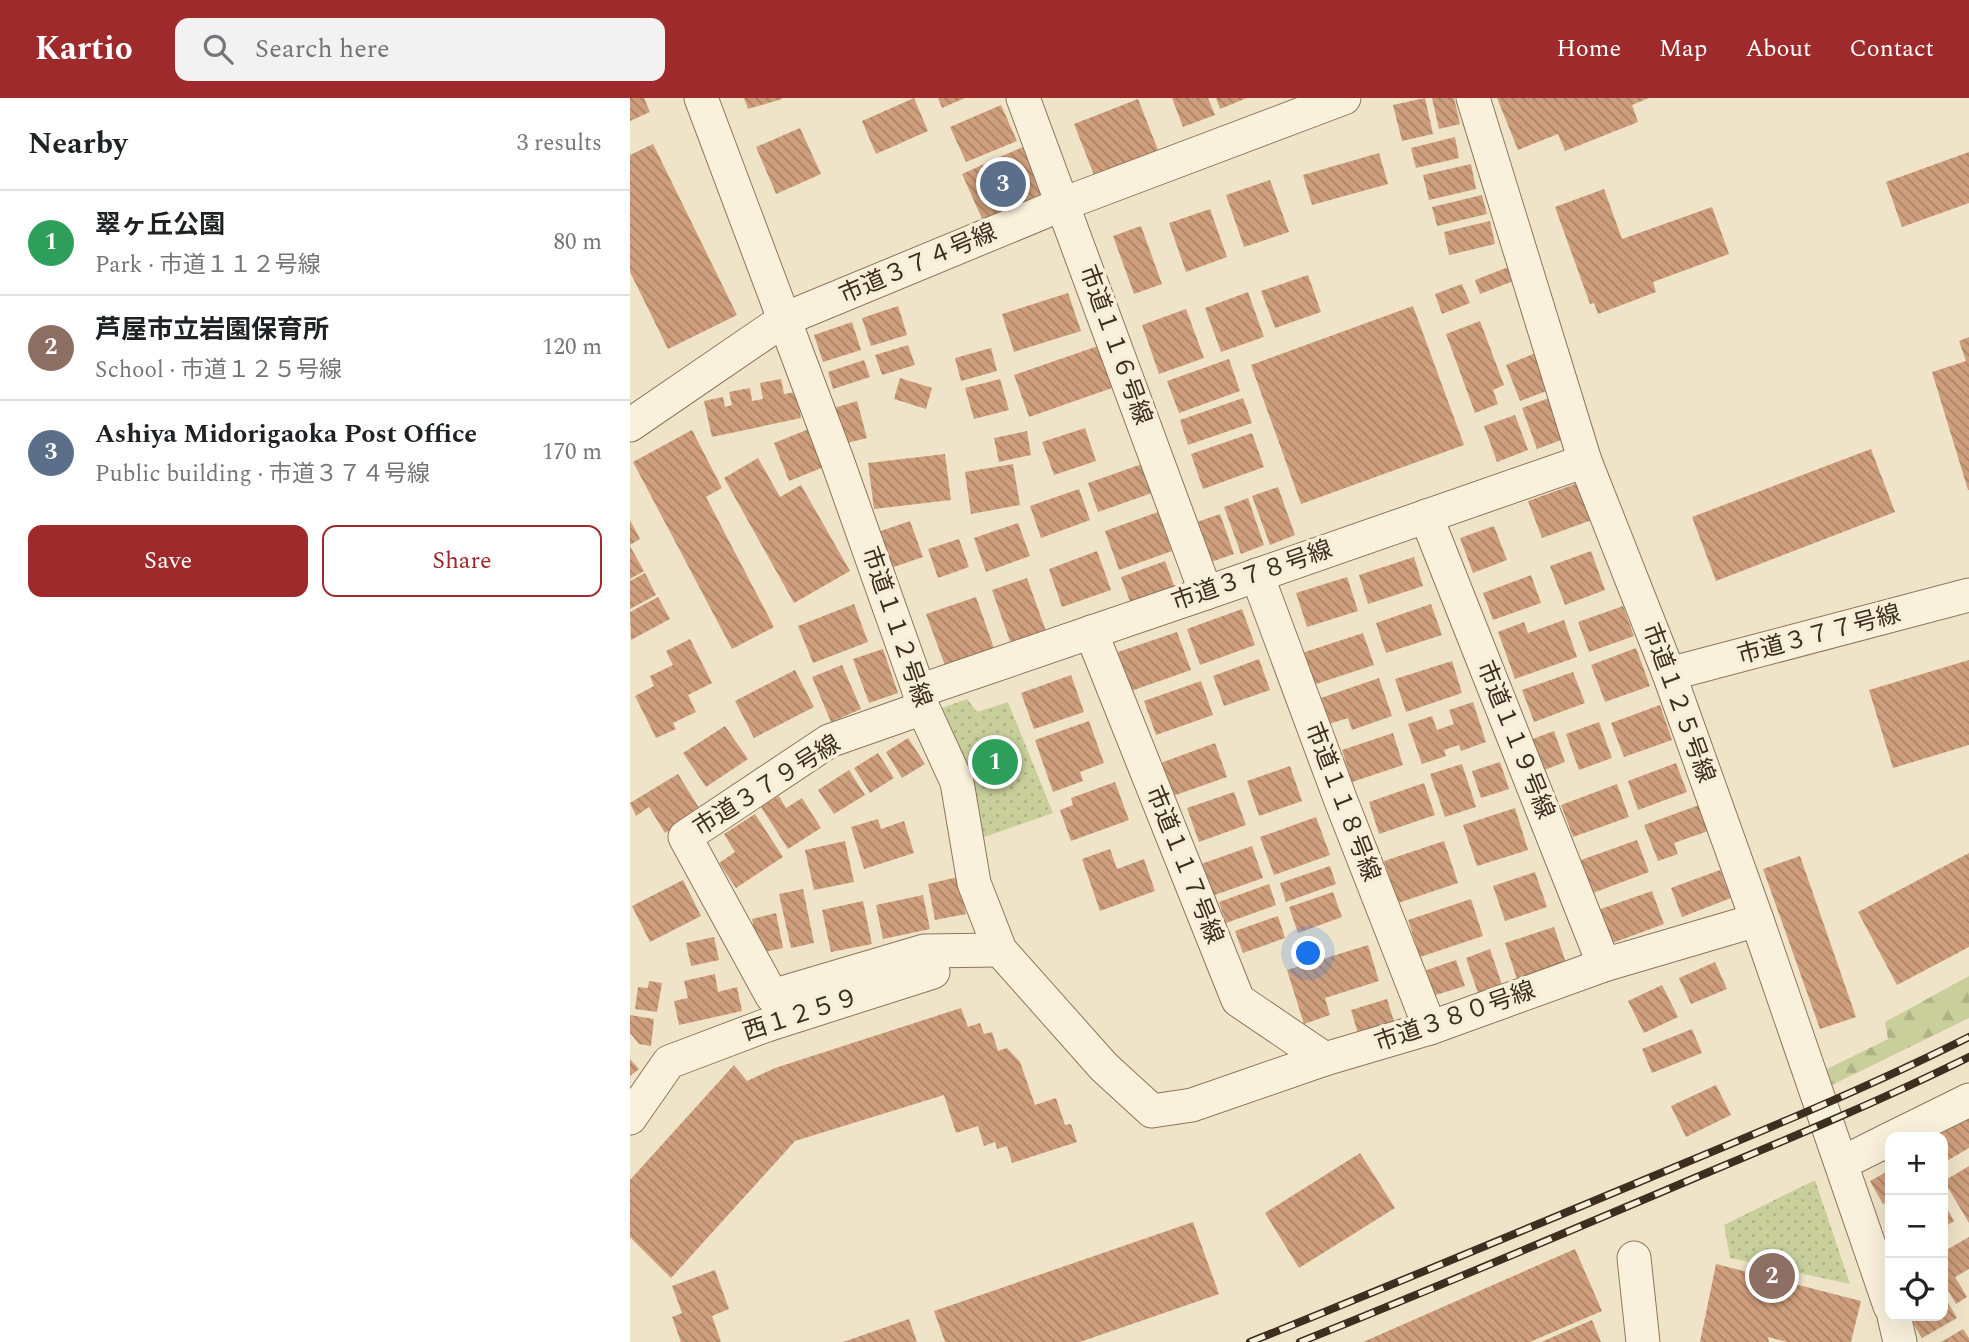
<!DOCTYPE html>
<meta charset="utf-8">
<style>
body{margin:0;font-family:Spectral,"Noto Sans JP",serif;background:#f2f2f2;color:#202124}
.controls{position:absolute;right:21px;bottom:21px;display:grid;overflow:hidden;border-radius:14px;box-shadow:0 7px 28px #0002}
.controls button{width:63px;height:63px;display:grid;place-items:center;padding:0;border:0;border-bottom:2px solid #e0e0e0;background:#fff;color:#202124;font:35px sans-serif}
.you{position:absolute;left:679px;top:856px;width:24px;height:24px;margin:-18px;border:5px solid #fff;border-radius:50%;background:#1a73e8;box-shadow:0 0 0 10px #1a73e833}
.badge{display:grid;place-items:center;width:46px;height:46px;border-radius:50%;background:#9e2a2b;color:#fff;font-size:23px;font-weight:700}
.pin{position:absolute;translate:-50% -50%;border:4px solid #fff;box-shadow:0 2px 7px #0006}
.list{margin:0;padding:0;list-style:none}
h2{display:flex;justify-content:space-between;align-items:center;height:91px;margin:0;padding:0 28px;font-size:30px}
h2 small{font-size:23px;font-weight:400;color:#757577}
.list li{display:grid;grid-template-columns:46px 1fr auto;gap:21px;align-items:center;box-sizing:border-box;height:105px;padding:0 28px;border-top:2px solid #e0e0e0}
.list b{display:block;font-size:26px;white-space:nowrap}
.list p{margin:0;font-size:23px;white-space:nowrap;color:#757577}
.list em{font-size:23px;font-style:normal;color:#757577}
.actions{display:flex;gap:14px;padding:21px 28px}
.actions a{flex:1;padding:16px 0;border:2px solid #9e2a2b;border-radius:14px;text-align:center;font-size:24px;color:#9e2a2b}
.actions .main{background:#9e2a2b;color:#fff}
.icon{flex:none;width:38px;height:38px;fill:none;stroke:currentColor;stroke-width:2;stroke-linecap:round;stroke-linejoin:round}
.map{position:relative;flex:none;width:1339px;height:1244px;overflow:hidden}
header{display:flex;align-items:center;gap:42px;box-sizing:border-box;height:98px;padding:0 35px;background:#9e2a2b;color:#fff}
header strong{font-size:33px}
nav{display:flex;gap:38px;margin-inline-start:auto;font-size:24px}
.search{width:490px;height:63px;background:#f2f2f2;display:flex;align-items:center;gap:18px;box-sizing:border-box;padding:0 24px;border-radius:14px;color:#757577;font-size:26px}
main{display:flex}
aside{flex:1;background:#fff}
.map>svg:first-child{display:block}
.forest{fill:url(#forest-firs)}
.park{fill:url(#park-dots)}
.building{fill:url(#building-back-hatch)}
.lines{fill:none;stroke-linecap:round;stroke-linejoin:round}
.minor-casing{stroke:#8d765c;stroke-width:35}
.minor{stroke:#faf1dc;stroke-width:33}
.rail-casing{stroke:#3d2e20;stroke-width:8}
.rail{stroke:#f7eed8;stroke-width:5;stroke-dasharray:16;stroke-linecap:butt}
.labels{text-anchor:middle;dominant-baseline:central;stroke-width:7;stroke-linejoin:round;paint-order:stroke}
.street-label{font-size:24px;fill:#3d2e20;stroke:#f7eed8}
</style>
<header>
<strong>Kartio</strong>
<div class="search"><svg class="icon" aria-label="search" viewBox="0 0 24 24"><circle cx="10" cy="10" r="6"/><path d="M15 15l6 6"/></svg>Search here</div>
<nav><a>Home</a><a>Map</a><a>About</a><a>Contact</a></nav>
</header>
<main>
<aside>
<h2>Nearby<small>3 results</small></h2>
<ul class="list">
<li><span class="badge" style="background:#2e9e5b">1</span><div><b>翠ヶ丘公園</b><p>Park · 市道１１２号線</p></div><em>80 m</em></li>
<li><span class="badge" style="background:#8d6e63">2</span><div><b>芦屋市立岩園保育所</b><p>School · 市道１２５号線</p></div><em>120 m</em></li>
<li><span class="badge" style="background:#5c6f8a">3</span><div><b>Ashiya Midorigaoka Post Office</b><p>Public building · 市道３７４号線</p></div><em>170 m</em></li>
</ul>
<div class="actions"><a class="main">Save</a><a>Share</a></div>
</aside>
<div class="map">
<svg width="1339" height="1244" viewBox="0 0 1339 1244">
<defs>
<pattern id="forest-firs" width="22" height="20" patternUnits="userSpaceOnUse" patternTransform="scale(1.75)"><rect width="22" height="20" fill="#c9cf9b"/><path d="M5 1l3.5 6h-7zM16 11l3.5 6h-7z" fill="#aeb285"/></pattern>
<pattern id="park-dots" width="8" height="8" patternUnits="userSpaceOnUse" patternTransform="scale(1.75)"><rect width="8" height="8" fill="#c9cf9b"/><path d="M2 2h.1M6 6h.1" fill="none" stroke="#aeb285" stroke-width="1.8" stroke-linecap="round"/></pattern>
<pattern id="building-back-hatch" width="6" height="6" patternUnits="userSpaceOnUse" patternTransform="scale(1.75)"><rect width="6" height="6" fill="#cf9f7d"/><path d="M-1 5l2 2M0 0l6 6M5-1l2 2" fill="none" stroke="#a98266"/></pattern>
</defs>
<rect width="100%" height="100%" fill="#f0e4c8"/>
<polygon class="forest" points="1339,878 1339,920 1200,988 1193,973 1258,941 1255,924"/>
<g class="park">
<polygon points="337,601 347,614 378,604 423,715 352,740 309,611"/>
<polygon points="1185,1082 1220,1186 1100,1160 1094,1127"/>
</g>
<g class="building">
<polygon points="0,0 14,0 20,14 0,23"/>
<polygon points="114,0 152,0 152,1 118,11"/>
<polygon points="284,0 298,33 246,56 232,23"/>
<polygon points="308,0 335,0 312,10"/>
<polygon points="542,0 578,0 585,17 553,29"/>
<polygon points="586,0 617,0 590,11"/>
<polygon points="795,0 803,36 772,43 763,7"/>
<polygon points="802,0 824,0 830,26 809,31"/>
<polygon points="867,0 1019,0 1002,7 1008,24 935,53 928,36 888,52"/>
<polygon points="508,1 528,52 464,77 444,26"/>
<polygon points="371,7 387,43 336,64 320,29"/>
<polygon points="170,30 191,76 146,96 126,49"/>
<polygon points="825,39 829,60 786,70 781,50"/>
<polygon points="23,46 107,217 38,251 0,174 0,57"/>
<polygon points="395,48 416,96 353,123 332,76"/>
<polygon points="1339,54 1339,105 1272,129 1256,84"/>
<polygon points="749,55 758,86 682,107 673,77"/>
<polygon points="841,66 846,91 799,102 793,77"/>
<polygon points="640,82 659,134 614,149 596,97"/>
<polygon points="974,91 992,141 1082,109 1099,156 1023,184 1026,194 968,216 964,205 960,206 925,109"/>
<polygon points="852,97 857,116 807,128 802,109"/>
<polygon points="580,111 597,159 556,174 539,125"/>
<polygon points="860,123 865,146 819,157 814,134"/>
<polygon points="511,128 532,186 504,196 483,138"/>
<polygon points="881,168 886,182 850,196 845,182"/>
<polygon points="678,177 691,214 645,230 631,193"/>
<polygon points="832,186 840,205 812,216 805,196"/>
<polygon points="618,194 634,239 591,254 575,210"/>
<polygon points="438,195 451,233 384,254 372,216"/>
<polygon points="268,208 277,237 241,248 232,220"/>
<polygon points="783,208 834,347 671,406 621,267"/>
<polygon points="556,211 574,260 529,276 512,227"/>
<polygon points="850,223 874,287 863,292 868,306 845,315 816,236"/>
<polygon points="222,224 231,252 193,264 184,237"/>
<polygon points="1339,239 1339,392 1338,392 1302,274 1336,263 1329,243"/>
<polygon points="278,247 285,267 252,277 245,257"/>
<polygon points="471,247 485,289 399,319 384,277"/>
<polygon points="361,250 367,273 331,283 325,260"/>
<polygon points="908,254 922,291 890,303 876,267"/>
<polygon points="599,261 610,293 549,315 537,283"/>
<polygon points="234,262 240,279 203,291 198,274"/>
<polygon points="270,280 302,290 296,311 264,301"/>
<polygon points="151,281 154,296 166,294 171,320 82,339 74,303 93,299 95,309 102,307 99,294 120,290 122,303 133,301 130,285"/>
<polygon points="370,281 379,312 344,321 335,290"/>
<polygon points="613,300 622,325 558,347 550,322"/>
<polygon points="919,300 934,341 907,351 892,310"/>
<polygon points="227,303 237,340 213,346 204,310"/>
<polygon points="885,317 898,352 867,364 854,328"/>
<polygon points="455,330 466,363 424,377 412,344"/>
<polygon points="179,331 194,369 159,383 144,345"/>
<polygon points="62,332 92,390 76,399 144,529 102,551 3,364"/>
<polygon points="397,333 401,357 369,364 364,340"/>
<polygon points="622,335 634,369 573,391 561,356"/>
<polygon points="1241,351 1265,414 1086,483 1062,419"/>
<polygon points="315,356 321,402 244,411 238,365"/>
<polygon points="128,360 150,399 171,387 220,473 164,505 94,380"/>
<polygon points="383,366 390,407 341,416 335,374"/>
<polygon points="512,366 522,395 468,414 458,385"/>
<polygon points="948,385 962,422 912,440 898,403"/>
<polygon points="648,389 665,437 640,447 622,398"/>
<polygon points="449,391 460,422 411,440 400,408"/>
<polygon points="618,400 634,447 611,456 594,409"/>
<polygon points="528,414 542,453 489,472 475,433"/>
<polygon points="590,416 604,456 578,465 564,425"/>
<polygon points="0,422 10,441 0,447"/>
<polygon points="280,423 293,459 258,471 245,435"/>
<polygon points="388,425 400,458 356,474 344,440"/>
<polygon points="864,428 877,462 843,475 830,440"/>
<polygon points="329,441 339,469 308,480 298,451"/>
<polygon points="0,448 14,473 0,481"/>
<polygon points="467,453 481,492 432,509 419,471"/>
<polygon points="961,453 975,492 935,507 920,468"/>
<polygon points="784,459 793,488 738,506 729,477"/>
<polygon points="535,463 545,490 501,506 491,479"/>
<polygon points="15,475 26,497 0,511 0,483"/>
<polygon points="901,477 911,505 863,522 853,495"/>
<polygon points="717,479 728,513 677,529 666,495"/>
<polygon points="397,480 417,536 382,549 362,492"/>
<polygon points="28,499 40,521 1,542 0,514"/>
<polygon points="346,499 366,556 317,573 296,516"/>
<polygon points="224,506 238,544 183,565 168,528"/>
<polygon points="801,506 812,537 756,555 746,525"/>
<polygon points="993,508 1004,538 959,554 948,524"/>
<polygon points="612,511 625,547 570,567 557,531"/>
<polygon points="934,522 947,559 885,581 868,534 894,524 898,535"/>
<polygon points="547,534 561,572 501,593 488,554"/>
<polygon points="733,535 744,567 683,587 672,555"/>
<polygon points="60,541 82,585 58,597 66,614 43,625 46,631 26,640 5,598 24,588 20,578 43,567 36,553"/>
<polygon points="1006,550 1020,588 975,604 961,567"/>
<polygon points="253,551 268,595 239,605 223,561"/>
<polygon points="629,561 640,592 594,608 583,578"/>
<polygon points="1339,562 1339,647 1263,670 1239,592"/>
<polygon points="822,563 832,595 776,614 765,581"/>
<polygon points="212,567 231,611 201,624 182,579"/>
<polygon points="165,572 184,609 124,640 105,603"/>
<polygon points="943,574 955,605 904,624 892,592"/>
<polygon points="441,577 454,614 404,631 391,595"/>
<polygon points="749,580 762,618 722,632 718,620 696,627 688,601"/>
<polygon points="571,583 583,617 526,637 514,603"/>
<polygon points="843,604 856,644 831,653 829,647 814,652 816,658 792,666 778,626 802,618 807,632 824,626 819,612"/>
<polygon points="1030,607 1042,642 994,659 981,625"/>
<polygon points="459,623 474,665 450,674 453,683 423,694 405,642"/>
<polygon points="969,624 982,660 949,672 936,636"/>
<polygon points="95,628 118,661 76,689 53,655"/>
<polygon points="924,633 935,664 912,673 900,642"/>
<polygon points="763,635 773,667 722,684 712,652"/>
<polygon points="278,640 295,666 272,680 256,654"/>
<polygon points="585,645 597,679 540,699 528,666"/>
<polygon points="248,655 264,680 240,695 224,670"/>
<polygon points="870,664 879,691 851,700 842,673"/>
<polygon points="1046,665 1057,694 1008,712 998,683"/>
<polygon points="832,666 846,709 815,719 800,676"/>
<polygon points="660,668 672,703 629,718 617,683"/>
<polygon points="219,672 235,697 204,716 188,692"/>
<polygon points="48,676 71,713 35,735 19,709 6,718 0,705"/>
<polygon points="485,684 499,722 441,743 430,712 443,707 441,700"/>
<polygon points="794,685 805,717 749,736 739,704"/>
<polygon points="987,686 999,719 943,739 931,707"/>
<polygon points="604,694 616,727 569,744 557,710"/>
<polygon points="149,698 156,710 172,700 191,730 158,751 131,709"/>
<polygon points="1072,706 1081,732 1044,745 1048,756 1028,763 1014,727"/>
<polygon points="885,710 898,752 847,768 833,727"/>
<polygon points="125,716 153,759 106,790 89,765 105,754 94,736"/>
<polygon points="686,719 700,757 644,777 630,739"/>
<polygon points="248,721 251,731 274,723 284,755 234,771 221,729"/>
<polygon points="1007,742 1019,774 963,795 951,762"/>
<polygon points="215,743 224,784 184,792 175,752"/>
<polygon points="814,743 828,785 768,805 754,763"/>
<polygon points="622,748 633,780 582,798 571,766"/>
<polygon points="480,751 487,771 514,761 525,793 470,813 452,761"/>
<polygon points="1339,755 1339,849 1267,887 1228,814"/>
<polygon points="1170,758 1226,919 1190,931 1133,771"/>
<polygon points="700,768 706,786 656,804 650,785"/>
<polygon points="1090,772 1101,800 1052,819 1041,790"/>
<polygon points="905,774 917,809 875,823 863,788"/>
<polygon points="328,779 336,816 305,822 298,786"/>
<polygon points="53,782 71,818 20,844 2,808"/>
<polygon points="639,786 646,807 596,825 589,804"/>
<polygon points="173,791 184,845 161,850 149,796"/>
<polygon points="1022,793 1034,826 977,847 965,813"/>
<polygon points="703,794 712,819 668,835 659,809"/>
<polygon points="293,797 300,831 253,841 246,807"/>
<polygon points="841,801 853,838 790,859 778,822"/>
<polygon points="233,803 242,846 201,854 192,812"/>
<polygon points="146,815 153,850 129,855 122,821"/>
<polygon points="648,818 655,840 613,855 605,833"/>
<polygon points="924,829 936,865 887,881 875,845"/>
<polygon points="84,839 89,862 61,868 56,845"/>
<polygon points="738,847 749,883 695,900 700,917 674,926 657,872"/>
<polygon points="860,851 875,896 851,904 836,860"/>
<polygon points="826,862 835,888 799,899 791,874"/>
<polygon points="1085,864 1097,891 1061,906 1049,880"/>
<polygon points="85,876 88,894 107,889 112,913 49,927 44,903 58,900 54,883"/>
<polygon points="19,883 32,885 27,914 5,911 8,889 18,890"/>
<polygon points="1032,887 1048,919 1014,935 998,903"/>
<polygon points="757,901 766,930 730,942 721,912"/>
<polygon points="331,910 338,929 350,925 354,936 362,934 368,953 377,950 390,964 405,1007 426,1000 435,1027 441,1026 447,1044 382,1065 377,1048 367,1051 365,1044 354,1048 348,1028 326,1035 314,997 165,1043 41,1180 0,1139 0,1082 104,967 117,983 145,970"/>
<polygon points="0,917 24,921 21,948 9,946 0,935"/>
<polygon points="1062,931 1072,955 1022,975 1012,951"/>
<polygon points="0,961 9,971 0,978"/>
<polygon points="1086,987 1101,1017 1056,1039 1041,1008"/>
<polygon points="1339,1015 1339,1050 1315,1064 1313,1060 1313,1039 1298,1039"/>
<polygon points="730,1055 765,1110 669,1170 635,1115"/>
<polygon points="1339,1068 1339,1125 1314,1083"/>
<polygon points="1260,1072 1260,1102 1253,1106 1240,1083"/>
<polygon points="1313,1103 1324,1123 1313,1130"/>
<polygon points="563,1124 589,1196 450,1244 315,1244 304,1213"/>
<polygon points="1339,1139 1339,1171 1325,1179 1337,1199 1326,1206 1313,1184 1313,1154"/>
<polygon points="945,1151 972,1213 900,1244 733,1244"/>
<polygon points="1086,1166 1231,1203 1221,1244 1157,1244 1138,1239 1139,1244 1070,1244"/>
<polygon points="85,1172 99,1211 82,1218 91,1244 51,1244 42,1219 52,1215 42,1188"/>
<polygon points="1316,1201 1327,1220 1292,1240 1281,1222 1288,1218 1313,1218 1313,1203"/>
<polygon points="279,1221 287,1244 213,1244"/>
<polygon points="962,1222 971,1244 911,1244"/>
<polygon points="1333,1231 1339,1240 1339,1244 1311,1244"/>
</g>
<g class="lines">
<defs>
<g id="minor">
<polyline points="71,0 207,362 289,593 293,610 327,684 344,785 370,852 474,969 522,1013 562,1007 695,961 800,930 974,867 1127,822"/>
<polyline points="393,0 576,495"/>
<polyline points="843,0 955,363 1039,576 1127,822 1260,1208"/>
<polyline points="0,327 155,221 433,106 714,0"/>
<polyline points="796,418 974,867"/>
<polyline points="627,477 711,703 800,930"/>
<polyline points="461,534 608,902 695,961"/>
<polyline points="1039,576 1339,497"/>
<polyline points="289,593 576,495 955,363"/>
<polyline points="293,610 199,643 55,739 142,898 294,853 370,852"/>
<polyline points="0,1020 39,964 137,927 303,874"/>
<polyline points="1264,1039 1339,1002"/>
<polyline points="1212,1065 1260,1041"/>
<polyline points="1004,1160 1013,1244"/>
<polyline points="1264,1218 1270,1244"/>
</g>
</defs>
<use href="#minor" class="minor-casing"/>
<use href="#minor" class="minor"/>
<defs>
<g id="rail">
<path d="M 620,1244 C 760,1188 899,1130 1038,1072 C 1139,1030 1241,988 1339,939"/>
<path d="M 670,1244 C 803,1191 935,1135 1067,1079 C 1158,1041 1250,1003 1339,959"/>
</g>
</defs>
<use href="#rail" class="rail-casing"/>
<use href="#rail" class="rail"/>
</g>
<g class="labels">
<g class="street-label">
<text transform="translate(288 166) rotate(-23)">市道３７４号線</text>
<text transform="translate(485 247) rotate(70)">市道１１６号線</text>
<text transform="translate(622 478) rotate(-19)">市道３７８号線</text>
<text transform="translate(266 529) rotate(71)">市道１１２号線</text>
<text transform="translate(1189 537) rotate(-15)">市道３７７号線</text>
<text transform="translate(1048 605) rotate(70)">市道１２５号線</text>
<text transform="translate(885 642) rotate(68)">市道１１９号線</text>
<text transform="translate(137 688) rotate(-32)">市道３７９号線</text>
<text transform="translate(712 704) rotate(69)">市道１１８号線</text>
<text transform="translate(554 767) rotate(68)">市道１１７号線</text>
<text transform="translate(171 917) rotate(-18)">西１２５９</text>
<text transform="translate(825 919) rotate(-19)">市道３８０号線</text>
</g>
</g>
</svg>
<div class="controls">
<button>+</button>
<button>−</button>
<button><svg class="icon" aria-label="locate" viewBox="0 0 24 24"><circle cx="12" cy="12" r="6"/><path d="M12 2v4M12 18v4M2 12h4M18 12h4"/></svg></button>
</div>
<div class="you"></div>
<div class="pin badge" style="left:365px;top:664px;background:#2e9e5b">1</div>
<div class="pin badge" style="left:1142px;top:1178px;background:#8d6e63">2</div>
<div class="pin badge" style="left:373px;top:86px;background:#5c6f8a">3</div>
</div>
</main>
